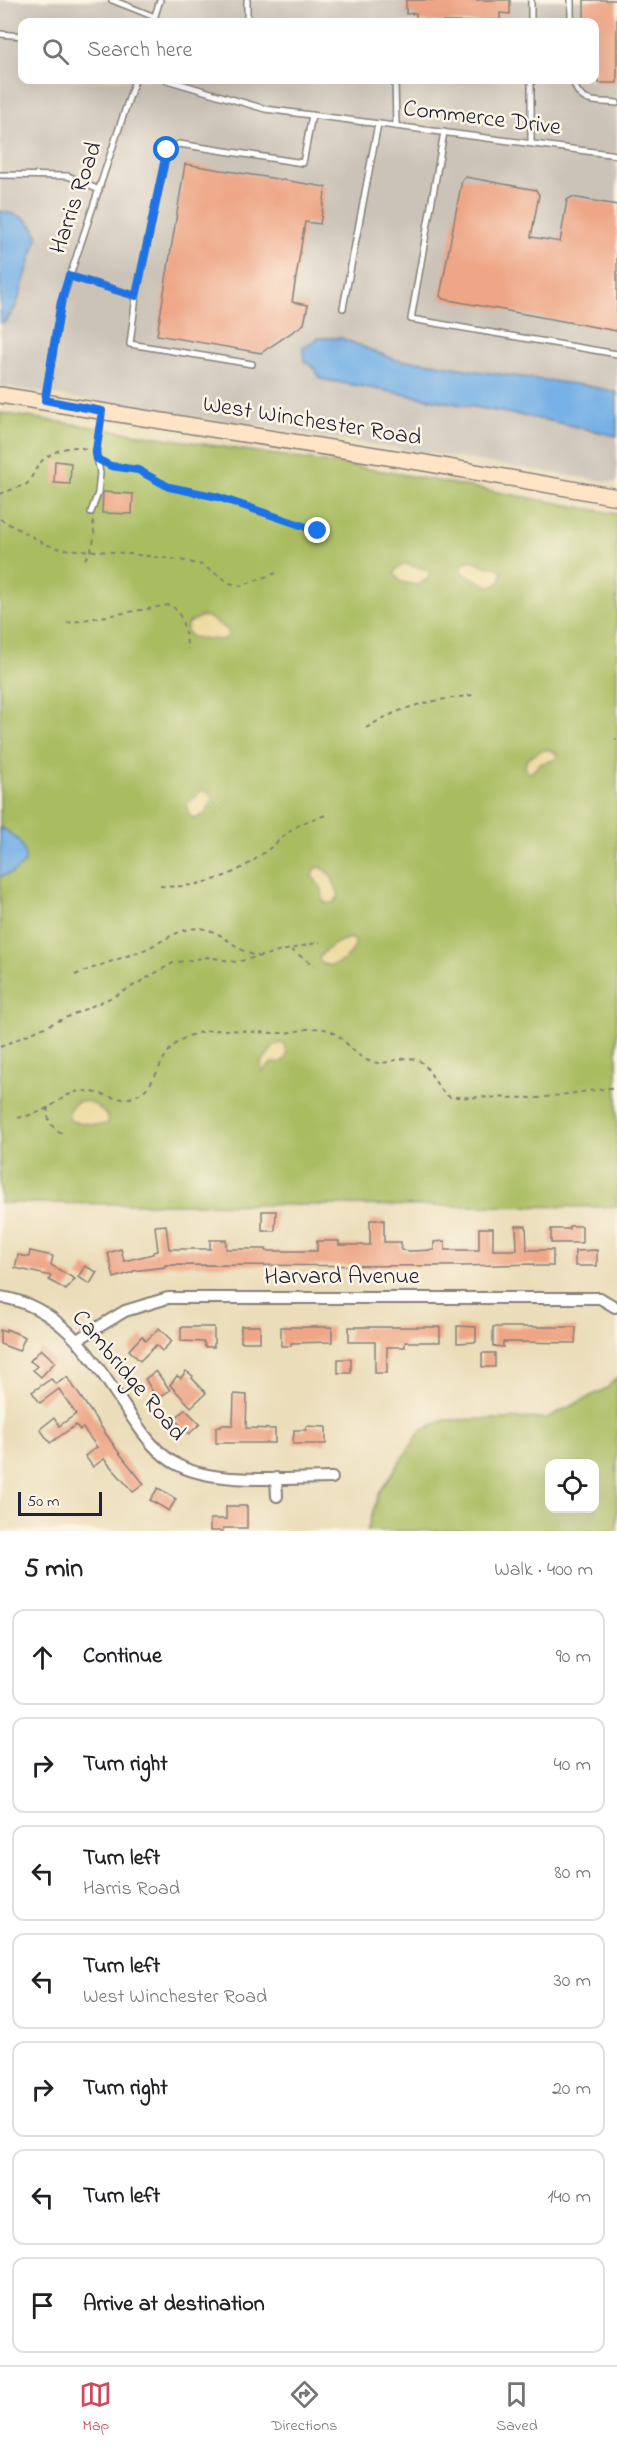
<!DOCTYPE html>
<meta charset="utf-8">
<style>
body{margin:0;font-family:"Indie Flower",sans-serif;background:#f6f6f6;color:#202124}
.controls{position:absolute;right:18px;bottom:18px;display:grid;overflow:hidden;border-radius:12px;box-shadow:0 6px 24px #0002}
.controls button{width:54px;height:54px;display:grid;place-items:center;padding:0;border:0;border-bottom:2px solid #e0e0e0;background:#fff;color:#202124;font:30px sans-serif}
.scale{position:absolute;left:18px;bottom:15px;width:84px;box-sizing:border-box;padding-left:6px;border:3px solid #22223b;border-top:0;font-size:16px;line-height:21px;white-space:nowrap;color:#22223b;-webkit-text-stroke:4px #fcf5e5;paint-order:stroke}
.stop{position:absolute;width:18px;height:18px;margin:-14px;border:4px solid #1a73e8;border-radius:50%;background:#fff}
.stop.end{background:#1a73e8;border-color:#fff;box-shadow:0 2px 6px #0008}
.list{margin:0;padding:0;list-style:none}
h2{display:flex;justify-content:space-between;align-items:center;height:78px;margin:0;padding:0 24px;font-size:26px}
h2 small{font-size:20px;font-weight:400;color:#757577}
.list li{display:grid;grid-template-columns:39px 1fr auto;gap:18px;align-items:center;box-sizing:border-box;height:96px;margin:0 12px 12px;padding:0 12px;border:2px solid #e0e0e0;border-radius:12px}
.list b{display:block;font-size:22px;white-space:nowrap}
.list p{margin:0;font-size:20px;white-space:nowrap;color:#757577}
.list em{font-size:20px;font-style:normal;color:#757577}
.icon{flex:none;width:33px;height:33px;fill:none;stroke:currentColor;stroke-width:2;stroke-linecap:round;stroke-linejoin:round}
.map{position:relative;flex:none;width:617px;height:1531px;overflow:hidden}
.search{position:absolute;background:#fff;box-shadow:0 6px 24px #0002;left:18px;right:18px;top:18px;height:66px;display:flex;align-items:center;gap:15px;box-sizing:border-box;padding:0 21px;border-radius:12px;color:#757577;font-size:22px}
.sheet{height:834px;background:#fff}
nav{display:flex;justify-content:space-around;align-items:center;box-sizing:border-box;height:84px;border-top:2px solid #e0e0e0;background:#fff;font-size:16px;color:#757577}
nav a{display:grid;justify-items:center;gap:3px}
nav .on{color:#d1495b}
.map>svg:first-child{display:block}
.industrial{fill:#cbc3b8;fill-rule:evenodd}
.green{fill:#a9bc60;stroke:#666f4e;stroke-width:1.5;fill-rule:evenodd}
.sand{fill:#eeda9e;stroke:#887e6c;stroke-width:1.5}
.water{fill:#75b0e6;stroke:#4c6990;stroke-width:1.5}
.building{fill:#eea686}
.lines{fill:none;stroke-linecap:round;stroke-linejoin:round}
.service-casing{stroke:#86807a;stroke-width:8}
.minor-casing{stroke:#86807a;stroke-width:14}
.secondary-casing{stroke:#86807a;stroke-width:18}
.path{stroke:#86807a;stroke-width:2;stroke-dasharray:4.5 4.5;stroke-linecap:butt}
.service{stroke:#fff;stroke-width:5}
.minor{stroke:#fff;stroke-width:10}
.secondary{stroke:#ffe4c6;stroke-width:15}
.route{stroke:#1a73e8;stroke-width:8}
.labels{text-anchor:middle;dominant-baseline:central;stroke-width:5;stroke-linejoin:round;paint-order:stroke}
.street-label{font-size:24px;fill:#22223b;stroke:#fcf5e5}
</style>
<div class="map">
<svg width="617" height="1531" viewBox="0 0 617 1531">
<rect width="100%" height="100%" fill="#fcf5e5"/>
<filter id="ink" filterUnits="userSpaceOnUse"><feTurbulence type="fractalNoise" baseFrequency=".0167" numOctaves="2"/><feDisplacementMap in="SourceGraphic" scale="12" xChannelSelector="R" yChannelSelector="G"/><feConvolveMatrix kernelMatrix="1 2 1 2 8 2 1 2 1" color-interpolation-filters="sRGB"/></filter>
<filter id="wash" filterUnits="userSpaceOnUse"><feTurbulence type="fractalNoise" baseFrequency=".008" numOctaves="4" result="noise"/><feDisplacementMap in="SourceGraphic" scale="24" xChannelSelector="R" yChannelSelector="G"/><feGaussianBlur stdDeviation="1.35" result="paint"/><feColorMatrix in="noise" values="0 0 0 0 0 0 0 0 0 0 0 0 0 0 0 0 0 1.4 0 .05"/><feComposite in="paint" operator="in"/></filter>
<g filter="url(#wash)">
<rect width="100%" height="100%" fill="#ebddb9"/>
<path class="industrial" d="M 0,0 L 617,0 L 617,483 L 0,386 ZM 22,22 L 594,22 L 594,80 L 22,80 Z"/>
<g class="green">
<polygon points="0,413 389,472 617,514 617,1207 0,1203"/>
<path d="M 617,1377 L 617,1531 L 367,1531 L 379,1493 L 422,1429 L 445,1420 L 547,1418 L 607,1388 ZM 550,1464 L 594,1464 L 594,1508 L 550,1508 Z"/>
</g>
<g class="sand">
<path d="M 471,560 L 489,567 L 496,567 L 502,572 C 499,601 475,577 462,573 L 463,563 Z"/>
<polygon points="405,564 429,570 429,578 418,585 401,582 394,574 397,568"/>
<polygon points="200,617 208,617 228,630 228,637 220,640 191,637 187,631 187,624"/>
<polygon points="542,750 550,750 557,754 556,759 540,764 532,772 527,772 525,766 527,759"/>
<polygon points="201,791 209,792 213,798 206,813 195,819 189,815 186,804"/>
<path d="M 320,867 C 330,870 336,886 339,896 L 333,903 L 325,903 L 323,900 L 322,889 L 312,876 L 314,869 Z"/>
<path d="M 351,938 L 355,941 C 356,955 334,971 321,963 L 319,957 C 327,948 340,940 351,938 Z"/>
<polygon points="280,1043 285,1045 287,1052 286,1058 281,1062 272,1063 262,1072 261,1063 275,1045"/>
<path d="M 80,1101 C 92,1100 101,1109 108,1117 L 108,1124 L 97,1125 L 71,1121 C 64,1112 71,1105 80,1101 Z"/>
</g>
<g class="water">
<path d="M 0,211 C 18,214 30,218 38,235 L 16,307 L 5,322 L 0,323 Z"/>
<polygon points="319,338 341,338 396,360 425,362 476,371 589,386 617,392 617,436 551,421 321,379 314,368 304,361 303,347"/>
<path d="M 0,827 C 15,835 27,845 25,863 L 12,873 L 0,877 Z"/>
</g>
<g id="blocks">
<g class="building">
<polygon points="406,0 510,0 510,14 500,13 500,22 416,22 416,13 406,14"/>
<polygon points="584,0 617,0 617,83 599,83 599,80 594,80 594,22 584,22"/>
<polygon points="185,164 326,187 320,224 305,222 292,302 308,305 304,324 261,353 157,335"/>
<polygon points="466,177 536,190 539,195 531,237 560,242 567,200 572,197 617,205 617,331 443,299 440,296 462,180"/>
<polygon points="55,461 71,463 70,484 54,483"/>
<polygon points="103,492 133,494 132,514 102,513"/>
<polygon points="262,1211 276,1211 275,1231 262,1231"/>
<polygon points="370,1220 384,1220 384,1242 401,1242 401,1250 410,1251 434,1250 434,1242 445,1241 445,1250 479,1250 479,1228 493,1228 493,1250 517,1250 516,1226 526,1226 527,1250 553,1250 553,1266 534,1266 534,1264 462,1266 165,1265 165,1267 133,1271 133,1272 114,1278 108,1253 121,1249 124,1261 153,1254 153,1252 158,1251 155,1226 166,1225 169,1249 210,1249 210,1240 226,1240 226,1249 266,1249 266,1251 317,1251 317,1241 339,1241 339,1245 370,1245"/>
<polygon points="569,1226 582,1226 582,1243 551,1243 551,1229 569,1229"/>
<polygon points="597,1250 597,1266 575,1266 575,1251"/>
<polygon points="30,1251 53,1256 51,1265 75,1279 66,1290 49,1280 51,1276 15,1268 18,1255 29,1257"/>
<polygon points="85,1266 97,1272 90,1284 78,1277"/>
<rect x="241" y="1326" width="19" height="16"/>
<polygon points="457,1326 476,1327 476,1342 457,1343"/>
<polygon points="181,1327 214,1327 214,1347 205,1347 204,1342 181,1341"/>
<polygon points="281,1327 332,1327 332,1342 291,1343 291,1346 281,1346"/>
<polygon points="349,1327 440,1327 440,1342 405,1342 405,1347 387,1347 387,1373 375,1373 375,1342 349,1342"/>
<polygon points="493,1327 576,1327 575,1343 512,1342 503,1342 503,1347 493,1346"/>
<polygon points="159,1328 172,1341 162,1351 156,1345 140,1361 129,1350 142,1336 146,1341"/>
<polygon points="6,1329 25,1337 19,1351 0,1344 0,1330 6,1332"/>
<polygon points="41,1349 55,1362 41,1377 33,1370 37,1366 30,1361"/>
<rect x="482" y="1353" width="13" height="14"/>
<rect x="338" y="1359" width="13" height="14"/>
<polygon points="156,1371 170,1390 157,1399 145,1379"/>
<polygon points="186,1371 193,1376 192,1378 206,1393 191,1407 170,1385 177,1376 181,1378"/>
<polygon points="67,1377 117,1450 144,1484 133,1492 104,1459 93,1467 85,1456 97,1447 83,1428 80,1430 76,1425 50,1443 40,1429 54,1418 59,1426 76,1414 59,1389 40,1403 32,1392 51,1379 56,1384"/>
<polygon points="234,1394 247,1395 246,1428 275,1429 275,1443 216,1443 216,1427 221,1427 221,1425 233,1425"/>
<polygon points="185,1409 200,1424 189,1434 175,1419"/>
<polygon points="306,1426 326,1427 326,1444 293,1444 294,1430 306,1430"/>
<polygon points="158,1488 176,1499 169,1511 150,1500"/>
<polygon points="226,1506 247,1506 247,1528 223,1528 223,1531 210,1531 210,1519 226,1519"/>
</g>
</g>
</g>
<g filter="url(#ink)">
<use href="#blocks" fill-opacity="0" stroke="#86807a" stroke-width="1.5"/>
<g class="lines">
<defs>
<g id="service">
<polyline points="112,0 155,17"/>
<polyline points="531,0 531,22"/>
<polyline points="153,22 160,0"/>
<polyline points="247,22 247,0"/>
<polyline points="571,22 571,0"/>
<polyline points="0,34 22,36"/>
<polyline points="167,80 265,109 617,155"/>
<polyline points="395,80 396,126"/>
<polyline points="531,80 531,143"/>
<path d="M 573,80 C 579,105 595,101 617,103"/>
<polyline points="444,132 411,319 617,354"/>
<polyline points="0,175 68,176 99,190"/>
<polyline points="69,276 136,296 130,344 252,364"/>
<polyline points="136,296 167,150 179,144 303,163 312,115"/>
<polyline points="343,308 378,124"/>
<polyline points="45,400 61,303 135,80"/>
<polyline points="91,512 98,493 100,473 96,452 102,412"/>
</g>
<g id="minor">
<path d="M 0,1297 C 66,1306 97,1367 131,1416 C 144,1435 157,1454 178,1465 C 214,1485 290,1478 332,1478"/>
<polyline points="77,1340 125,1311 168,1298 600,1298 615,1307"/>
<polyline points="276,1478 277,1496"/>
</g>
<polyline id="secondary" points="0,395 425,463 617,497"/>
</defs>
<use href="#service" class="service-casing"/>
<use href="#minor" class="minor-casing"/>
<use href="#secondary" class="secondary-casing"/>
<g class="path">
<polyline points="107,464 138,470 169,487 218,497 318,531"/>
<path d="M 0,494 L 27,484 C 32,478 35,469 40,463 C 49,452 76,441 88,451"/>
<polyline points="0,519 45,544 61,549 114,552 180,560 202,565 230,583 241,586 276,573"/>
<path d="M 85,559 C 95,546 96,534 92,518"/>
<path d="M 67,623 L 169,605 C 184,611 185,635 188,649"/>
<path d="M 366,728 C 405,704 430,701 474,695"/>
<polyline points="615,740 617,739"/>
<path d="M 160,886 C 193,889 231,878 257,858 C 284,839 291,823 327,815"/>
<polyline points="291,950 314,965"/>
<path d="M 75,975 C 97,966 119,959 141,951 C 161,944 182,924 205,929 C 225,933 238,953 258,956"/>
<polyline points="0,1047 119,994 173,963 208,957 236,962 320,942"/>
<path d="M 48,1107 C 46,1120 52,1128 63,1134"/>
<path d="M 18,1118 C 26,1116 36,1114 44,1110 C 58,1103 67,1091 84,1091 C 100,1091 117,1103 133,1097 C 158,1088 158,1056 178,1042 C 208,1021 248,1034 281,1033 C 298,1033 313,1024 330,1031 C 345,1037 354,1056 369,1061 C 386,1068 402,1053 418,1060 C 431,1066 434,1088 450,1097 L 539,1098 L 617,1087"/>
</g>
<use href="#service" class="service"/>
<use href="#minor" class="minor"/>
<use href="#secondary" class="secondary"/>
</g>
</g>
<g class="lines" filter="url(#ink)">
<polyline class="route" points="167,150 136,296 69,276 61,303 45,400 102,411 96,452 97,459 111,466 138,470 169,487 218,497 318,531"/>
</g>
<g class="labels">
<g class="street-label">
<text transform="translate(482 119) rotate(7)">Commerce Drive</text>
<text transform="translate(77 198) rotate(-71)">Harris Road</text>
<text transform="translate(312 422) rotate(9)">West Winchester Road</text>
<text x="342" y="1277">Harvard Avenue</text>
<text transform="translate(128 1376) rotate(50)">Cambridge Road</text>
</g>
</g>
</svg>
<div class="controls">
<button><svg class="icon" aria-label="locate" viewBox="0 0 24 24"><circle cx="12" cy="12" r="6"/><path d="M12 2v4M12 18v4M2 12h4M18 12h4"/></svg></button>
</div>
<div class="scale">50 m</div>
<div class="stop" style="left:167px;top:150px"></div>
<div class="stop end" style="left:318px;top:531px"></div>
<div class="search"><svg class="icon" aria-label="search" viewBox="0 0 24 24"><circle cx="10" cy="10" r="6"/><path d="M15 15l6 6"/></svg>Search here</div>
</div>
<section class="sheet">
<h2>5 min<small>Walk · 400 m</small></h2>
<ul class="list">
<li><svg class="icon" aria-label="ahead" viewBox="0 0 24 24"><path d="M12 20V5M6 11l6-6 6 6"/></svg><div><b>Continue</b></div><em>90 m</em></li>
<li><svg class="icon" aria-label="right" viewBox="0 0 24 24"><path d="M7 20v-9h11M14 6l5 5-5 5"/></svg><div><b>Turn right</b></div><em>40 m</em></li>
<li><svg class="icon" aria-label="left" viewBox="0 0 24 24"><path d="M17 20v-9H6M10 6l-5 5 5 5"/></svg><div><b>Turn left</b><p>Harris Road</p></div><em>80 m</em></li>
<li><svg class="icon" aria-label="left" viewBox="0 0 24 24"><path d="M17 20v-9H6M10 6l-5 5 5 5"/></svg><div><b>Turn left</b><p>West Winchester Road</p></div><em>30 m</em></li>
<li><svg class="icon" aria-label="right" viewBox="0 0 24 24"><path d="M7 20v-9h11M14 6l5 5-5 5"/></svg><div><b>Turn right</b></div><em>20 m</em></li>
<li><svg class="icon" aria-label="left" viewBox="0 0 24 24"><path d="M17 20v-9H6M10 6l-5 5 5 5"/></svg><div><b>Turn left</b></div><em>140 m</em></li>
<li><svg class="icon" aria-label="arrive" viewBox="0 0 24 24"><path d="M6 21V4h12l-3 4 3 4H6"/></svg><div><b>Arrive at destination</b></div></li>
</ul>
</section>
<nav>
<a class="on"><svg class="icon" aria-label="map" viewBox="0 0 24 24"><path d="M3 6l6-2 6 2 6-2v14l-6 2-6-2-6 2zM9 4v14M15 6v14"/></svg>Map</a>
<a><svg class="icon" aria-label="directions" viewBox="0 0 24 24"><path d="M12 3l9 9-9 9-9-9zM9 14v-3h6M13 9l2 2-2 2"/></svg>Directions</a>
<a><svg class="icon" aria-label="saved" viewBox="0 0 24 24"><path d="M7 4h10v16l-5-4-5 4z"/></svg>Saved</a>
</nav>
